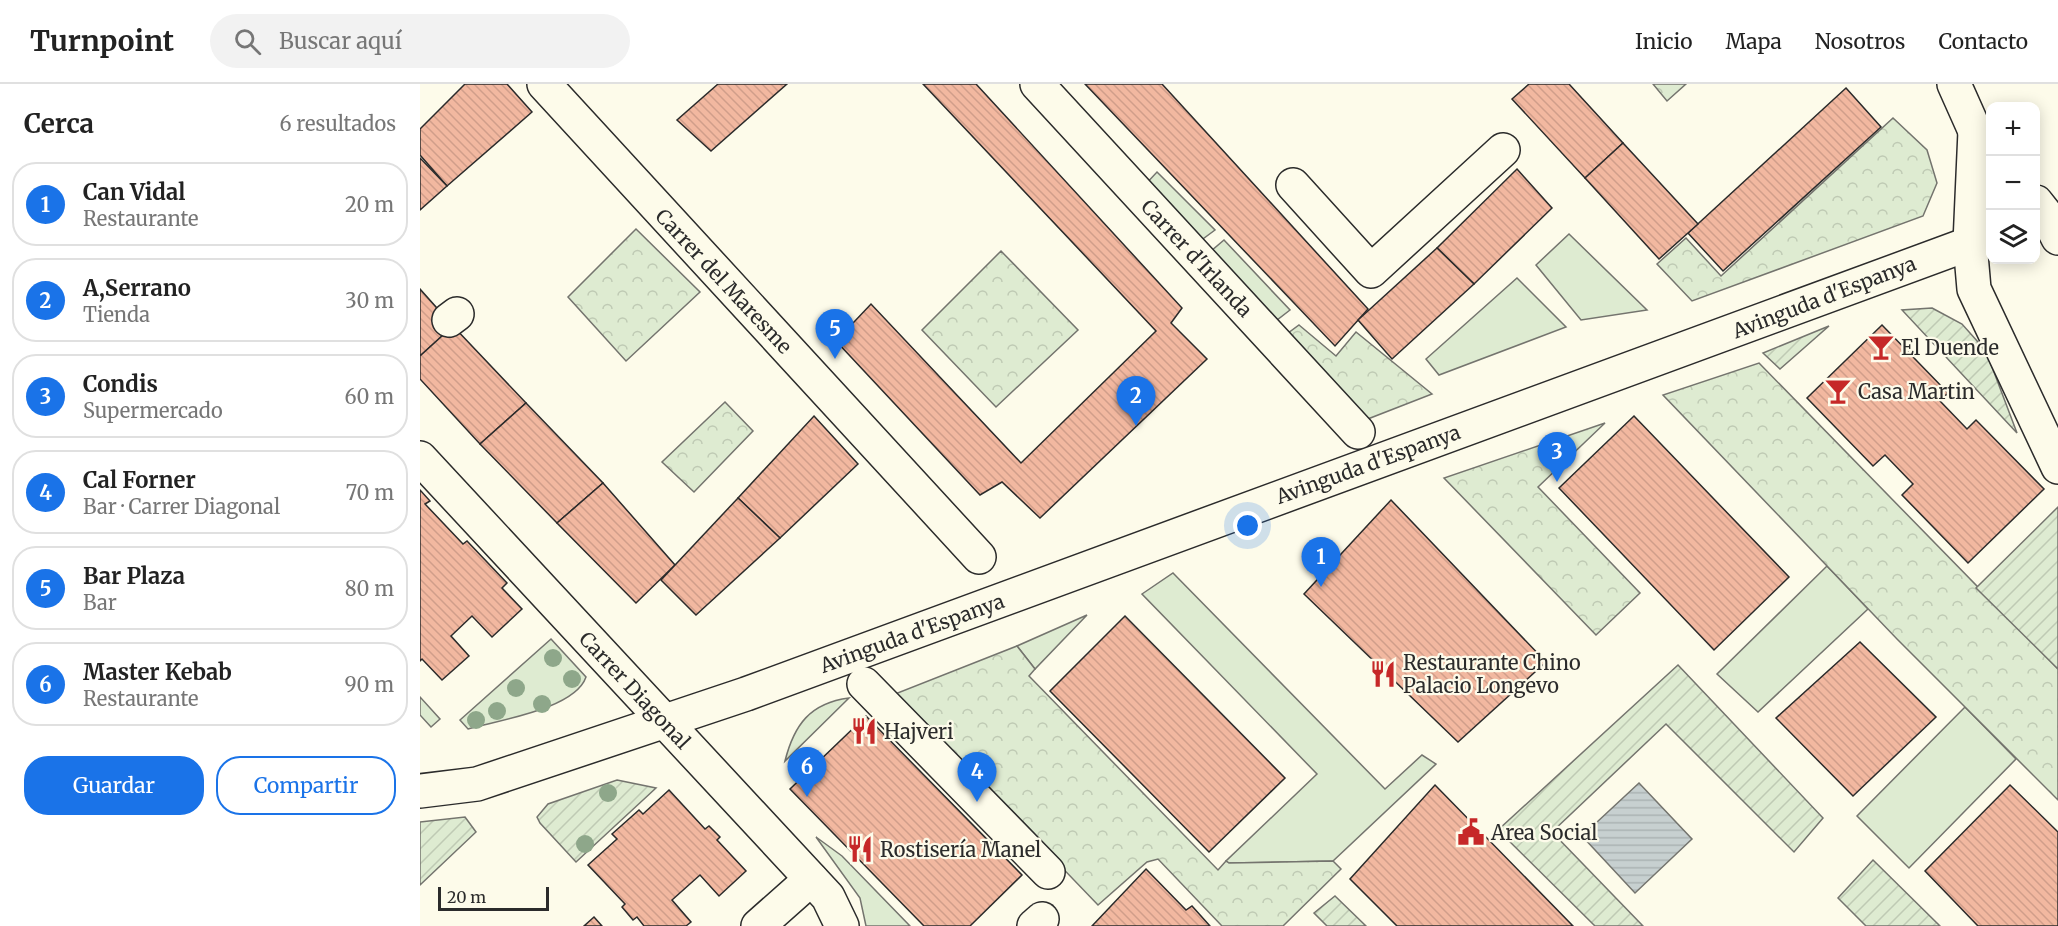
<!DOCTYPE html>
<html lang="es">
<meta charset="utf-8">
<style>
body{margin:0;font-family:Merriweather,serif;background:#f2f2f2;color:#222}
.controls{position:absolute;right:18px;top:18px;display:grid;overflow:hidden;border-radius:12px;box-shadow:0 3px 15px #0003}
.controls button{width:54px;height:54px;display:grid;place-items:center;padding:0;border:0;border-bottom:2px solid #e0e0e0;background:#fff;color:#222;font:30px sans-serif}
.scale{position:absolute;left:18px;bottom:15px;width:111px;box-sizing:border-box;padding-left:6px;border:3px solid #2b2b2b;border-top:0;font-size:16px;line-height:21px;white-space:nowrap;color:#2b2b2b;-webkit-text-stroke:4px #fdfbea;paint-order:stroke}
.you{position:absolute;left:828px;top:442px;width:21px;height:21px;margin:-15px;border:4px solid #fff;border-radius:50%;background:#1a73e8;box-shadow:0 0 0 9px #1a73e833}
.badge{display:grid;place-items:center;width:39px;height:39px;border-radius:50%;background:#1a73e8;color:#fff;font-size:20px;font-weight:700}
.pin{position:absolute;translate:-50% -50px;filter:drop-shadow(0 2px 3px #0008)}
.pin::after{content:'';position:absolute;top:32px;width:21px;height:18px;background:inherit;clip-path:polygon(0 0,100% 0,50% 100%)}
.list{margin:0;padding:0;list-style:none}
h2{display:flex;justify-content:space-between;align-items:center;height:78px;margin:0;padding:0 24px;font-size:26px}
h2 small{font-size:20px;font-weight:400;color:#767676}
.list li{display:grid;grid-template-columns:39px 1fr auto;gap:18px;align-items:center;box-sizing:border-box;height:84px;margin:0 12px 12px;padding:0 12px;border:2px solid #e0e0e0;border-radius:24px}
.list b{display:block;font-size:22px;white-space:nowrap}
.list p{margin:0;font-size:20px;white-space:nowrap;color:#767676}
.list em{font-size:20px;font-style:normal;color:#767676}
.actions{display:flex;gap:12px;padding:18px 24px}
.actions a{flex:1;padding:14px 0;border:2px solid #1a73e8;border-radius:24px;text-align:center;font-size:21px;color:#1a73e8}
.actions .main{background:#1a73e8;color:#fff}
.icon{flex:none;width:33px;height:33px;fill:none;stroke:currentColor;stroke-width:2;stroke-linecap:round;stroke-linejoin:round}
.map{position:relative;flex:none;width:1638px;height:842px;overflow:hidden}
header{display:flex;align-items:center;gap:36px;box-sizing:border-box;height:84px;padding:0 30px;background:#fff;border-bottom:2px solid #e0e0e0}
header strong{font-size:28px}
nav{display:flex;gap:33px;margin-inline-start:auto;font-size:21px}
.search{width:420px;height:54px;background:#f2f2f2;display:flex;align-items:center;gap:15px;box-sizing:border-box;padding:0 21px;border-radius:33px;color:#767676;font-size:22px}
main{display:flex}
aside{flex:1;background:#fff}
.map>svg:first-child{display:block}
.grass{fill:#deebd1;stroke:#74746e;stroke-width:1.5}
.park{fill:url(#park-crowns);stroke:#74746e;stroke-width:1.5}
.garden{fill:url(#garden-furrows);stroke:#74746e;stroke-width:1.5}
.water{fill:url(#water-rules);stroke:#74746e;stroke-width:1.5}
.building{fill:url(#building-back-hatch);stroke:#2b2b2b;stroke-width:1.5}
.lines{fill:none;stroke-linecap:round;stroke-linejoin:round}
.minor-casing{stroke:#2b2b2b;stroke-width:36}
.minor{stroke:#fdfbea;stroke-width:33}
.tree{fill:#8ea78a}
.labels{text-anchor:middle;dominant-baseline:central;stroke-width:4.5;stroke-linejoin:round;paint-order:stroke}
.street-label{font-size:20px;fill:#2b2b2b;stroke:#fdfbea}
.poi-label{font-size:20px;fill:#2b2b2b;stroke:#fdfbea;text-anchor:start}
</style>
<header>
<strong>Turnpoint</strong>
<div class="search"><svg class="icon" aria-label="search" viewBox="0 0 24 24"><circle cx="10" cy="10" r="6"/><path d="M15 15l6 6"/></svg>Buscar aquí</div>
<nav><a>Inicio</a><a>Mapa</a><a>Nosotros</a><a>Contacto</a></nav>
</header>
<main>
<aside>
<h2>Cerca<small>6 resultados</small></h2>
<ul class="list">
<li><span class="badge">1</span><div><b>Can Vidal</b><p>Restaurante</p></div><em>20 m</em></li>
<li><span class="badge">2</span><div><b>A,Serrano</b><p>Tienda</p></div><em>30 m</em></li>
<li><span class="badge">3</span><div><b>Condis</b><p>Supermercado</p></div><em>60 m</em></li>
<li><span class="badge">4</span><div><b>Cal Forner</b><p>Bar · Carrer Diagonal</p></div><em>70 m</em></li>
<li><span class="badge">5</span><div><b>Bar Plaza</b><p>Bar</p></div><em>80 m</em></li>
<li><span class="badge">6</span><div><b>Master Kebab</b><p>Restaurante</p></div><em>90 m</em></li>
</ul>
<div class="actions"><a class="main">Guardar</a><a>Compartir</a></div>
</aside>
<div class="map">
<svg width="1638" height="842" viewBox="0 0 1638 842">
<defs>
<pattern id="park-crowns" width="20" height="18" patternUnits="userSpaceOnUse" patternTransform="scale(1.5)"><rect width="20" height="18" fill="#deebd1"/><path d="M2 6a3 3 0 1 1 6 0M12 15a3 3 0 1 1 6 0" fill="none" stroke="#bfcab4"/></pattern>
<pattern id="garden-furrows" width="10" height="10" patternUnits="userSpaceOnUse" patternTransform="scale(1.5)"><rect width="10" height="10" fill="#deebd1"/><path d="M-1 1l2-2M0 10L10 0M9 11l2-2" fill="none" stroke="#bfcab4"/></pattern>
<pattern id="water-rules" width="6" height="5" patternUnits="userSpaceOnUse" patternTransform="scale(1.5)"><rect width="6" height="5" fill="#c7d0d0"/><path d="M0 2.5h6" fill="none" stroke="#abb3b3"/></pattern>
<pattern id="building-back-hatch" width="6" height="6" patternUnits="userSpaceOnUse" patternTransform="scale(1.5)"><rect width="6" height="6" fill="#f2b8a0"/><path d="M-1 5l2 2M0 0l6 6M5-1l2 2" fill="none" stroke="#d09e8a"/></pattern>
</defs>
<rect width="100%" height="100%" fill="#fdfbea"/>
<g class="grass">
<polygon points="737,88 795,146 776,160 723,103"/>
<polygon points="1149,150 1227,226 1161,236 1116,181"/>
<polygon points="804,156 870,226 848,243 784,173"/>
<polygon points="1097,194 1146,243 1019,291 1006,275"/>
<polygon points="1407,482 1448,525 1338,628 1297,590"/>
<polygon points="753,489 965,705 1002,671 1016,680 913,777 809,779 806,777 897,690 722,510"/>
<polygon points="667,531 615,585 597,562"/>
<path d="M 131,555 L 166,593 C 155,625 79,636 48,645 L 40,636 Z"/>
<polygon points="0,613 20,635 11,643 0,631"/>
<path d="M 429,614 L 365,677 C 374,641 390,619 429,614 Z"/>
<polygon points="1545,623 1596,675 1489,784 1437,732"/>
<polygon points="396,753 422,772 490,842 446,842 440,814"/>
</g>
<g class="park">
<polygon points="1233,0 1266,0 1247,17"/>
<polygon points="1473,34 1507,66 1517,99 1503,132 1272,217 1237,180 1266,154 1301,192"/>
<polygon points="216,145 280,208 206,277 148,213"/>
<polygon points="581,167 658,246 576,323 502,246"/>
<polygon points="879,241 916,272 936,248 1012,310 940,338 860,255"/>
<polygon points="1339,279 1638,585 1638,716 1477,555 1243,311"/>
<polygon points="305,318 333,347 274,408 242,378"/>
<polygon points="1185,339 1118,403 1220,509 1176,551 1024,394"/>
<polygon points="597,562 615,585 609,592 798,786 806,777 809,779 913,777 921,785 863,842 802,842 738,775 727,778 678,821 475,610"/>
</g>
<g class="garden">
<polygon points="1512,224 1542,240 1566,267 1597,349 1482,226"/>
<polygon points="1409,242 1360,285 1343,269"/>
<polygon points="1638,423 1638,585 1556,504"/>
<polygon points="1258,581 1403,734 1374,768 1246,640 1132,748 1223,842 1175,842 1078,746"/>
<polygon points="197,696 236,704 156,778 120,739 117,733 128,720"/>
<polygon points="45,733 56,748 0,801 0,738"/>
<polygon points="1453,776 1520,842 1446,842 1418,814"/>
<polygon points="915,812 946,842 907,842 894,829"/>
</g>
<polygon class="water" points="1219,699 1272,755 1215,809 1162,752"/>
<g class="building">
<polygon points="45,0 87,0 112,28 27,102 0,71 0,45"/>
<polygon points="298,0 367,0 291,67 257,36"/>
<polygon points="503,0 556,0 762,224 751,239 787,275 620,434 582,398 560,411 416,257 451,220 601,379 736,247"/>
<polygon points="665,0 742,0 948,225 915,262"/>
<polygon points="1109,0 1149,0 1203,59 1165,94 1092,15"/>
<polygon points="1426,4 1461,43 1303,187 1268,149"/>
<polygon points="1203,59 1278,140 1239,175 1165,94"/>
<polygon points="0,74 27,102 0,126"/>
<polygon points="1097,85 1132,124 1054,200 1017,164"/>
<polygon points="1017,164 1054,200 972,275 938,236"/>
<polygon points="0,205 33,242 0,272"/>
<polygon points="1462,241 1528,309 1520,317 1547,345 1556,336 1624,405 1548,479 1482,411 1493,400 1465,371 1453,382 1387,314"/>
<polygon points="33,242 106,319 60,360 0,295 0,272"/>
<polygon points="106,319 183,399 137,439 60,360"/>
<polygon points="394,332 438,380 360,454 318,414"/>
<polygon points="1214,332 1369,493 1294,566 1139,404"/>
<polygon points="183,399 255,481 216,519 137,439"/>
<polygon points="0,406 10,417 5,420 43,460 47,457 87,499 82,504 102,525 72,553 52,532 31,552 49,572 22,596 2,575 0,577"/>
<polygon points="318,414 360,454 276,531 241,496"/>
<polygon points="971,416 1126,578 1038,658 884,510"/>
<polygon points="705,532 865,694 789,768 630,607"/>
<polygon points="1440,558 1516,633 1433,712 1356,634"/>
<polygon points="446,632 602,791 550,842 504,842 370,705"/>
<polygon points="1015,701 1153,842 977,842 930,795"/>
<polygon points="1590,701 1638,748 1638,842 1558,842 1505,787"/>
<polygon points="249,706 285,745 289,742 300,753 297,756 326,787 299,812 280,791 252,816 271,838 266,842 224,842 217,833 213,836 202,823 205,820 168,781 197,755 192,750 219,726 223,730"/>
<polygon points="726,785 766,826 772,822 790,842 672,842"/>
<polygon points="174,833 182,842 164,842"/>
</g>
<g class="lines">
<defs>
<g id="minor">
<polyline points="124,0 559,473"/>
<polyline points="617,0 938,348"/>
<polyline points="1534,0 1555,47 1569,63"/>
<polyline points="1555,47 1550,159 1554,205 1638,383"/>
<polyline points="873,101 951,187 1083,66"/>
<polyline points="1616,118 1627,132 1638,154"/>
<polyline points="29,236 37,230"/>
<polyline points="0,374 408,813 422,842"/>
<polyline points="444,600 628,788"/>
<polyline points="0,707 57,700 326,610 1570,152"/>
<polyline points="338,842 391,795"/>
<polyline points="614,842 622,835"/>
</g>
</defs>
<use href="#minor" class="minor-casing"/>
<use href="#minor" class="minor"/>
</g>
<g class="tree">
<circle cx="133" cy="574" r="9"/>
<circle cx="152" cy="595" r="9"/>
<circle cx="96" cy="604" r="9"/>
<circle cx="122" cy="620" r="9"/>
<circle cx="77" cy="627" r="9"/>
<circle cx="56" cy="636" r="9"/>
<circle cx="188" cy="709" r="9"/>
<circle cx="165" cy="760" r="9"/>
</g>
<defs>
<symbol id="bar-bare" viewBox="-9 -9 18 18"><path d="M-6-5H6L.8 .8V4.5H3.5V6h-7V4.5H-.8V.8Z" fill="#c62828" stroke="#fdfbea" stroke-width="2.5" paint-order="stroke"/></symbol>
<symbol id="restaurant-bare" viewBox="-9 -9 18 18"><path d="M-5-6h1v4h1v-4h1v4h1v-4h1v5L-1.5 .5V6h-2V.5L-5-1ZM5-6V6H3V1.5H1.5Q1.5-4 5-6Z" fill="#c62828" stroke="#fdfbea" stroke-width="2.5" paint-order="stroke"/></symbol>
<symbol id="civic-bare" viewBox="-9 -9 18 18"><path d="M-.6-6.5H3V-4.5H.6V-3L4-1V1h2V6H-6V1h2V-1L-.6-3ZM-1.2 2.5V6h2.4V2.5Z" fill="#c62828" stroke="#fdfbea" stroke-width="2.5" paint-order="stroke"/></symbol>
</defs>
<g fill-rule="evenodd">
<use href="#bar-bare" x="1442" y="244" width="38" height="38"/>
<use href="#bar-bare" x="1399" y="288" width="38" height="38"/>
<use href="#restaurant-bare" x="944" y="571" width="38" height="38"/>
<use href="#restaurant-bare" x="425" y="628" width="38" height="38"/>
<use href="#civic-bare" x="1032" y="729" width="38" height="38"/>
<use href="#restaurant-bare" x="421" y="746" width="38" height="38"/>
</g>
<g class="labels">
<g class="street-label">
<text transform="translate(777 174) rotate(47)">Carrer d'Irlanda</text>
<text transform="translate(304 197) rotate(47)">Carrer del Maresme</text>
<text transform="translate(1404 213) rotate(-21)">Avinguda d'Espanya</text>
<text transform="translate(948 380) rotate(-20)">Avinguda d'Espanya</text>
<text transform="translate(492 549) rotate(-20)">Avinguda d'Espanya</text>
<text transform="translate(215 606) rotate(47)">Carrer Diagonal</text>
</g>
<g class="poi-label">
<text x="1481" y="263">El Duende</text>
<text x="1438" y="307">Casa Martin</text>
<text x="983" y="578">Restaurante Chino<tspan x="983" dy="23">Palacio Longevo</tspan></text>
<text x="464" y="647">Hajveri</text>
<text x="1071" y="748">Area Social</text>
<text x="460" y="765">Rostisería Manel</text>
</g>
</g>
</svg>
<div class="controls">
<button>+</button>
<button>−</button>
<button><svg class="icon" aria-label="layers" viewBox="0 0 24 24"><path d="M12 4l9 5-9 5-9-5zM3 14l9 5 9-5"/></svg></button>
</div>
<div class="scale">20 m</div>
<div class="you"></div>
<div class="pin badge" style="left:901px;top:503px">1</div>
<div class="pin badge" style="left:716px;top:342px">2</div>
<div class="pin badge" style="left:1137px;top:398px">3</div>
<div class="pin badge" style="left:557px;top:718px">4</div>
<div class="pin badge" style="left:415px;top:275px">5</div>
<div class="pin badge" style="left:387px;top:713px">6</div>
</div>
</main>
